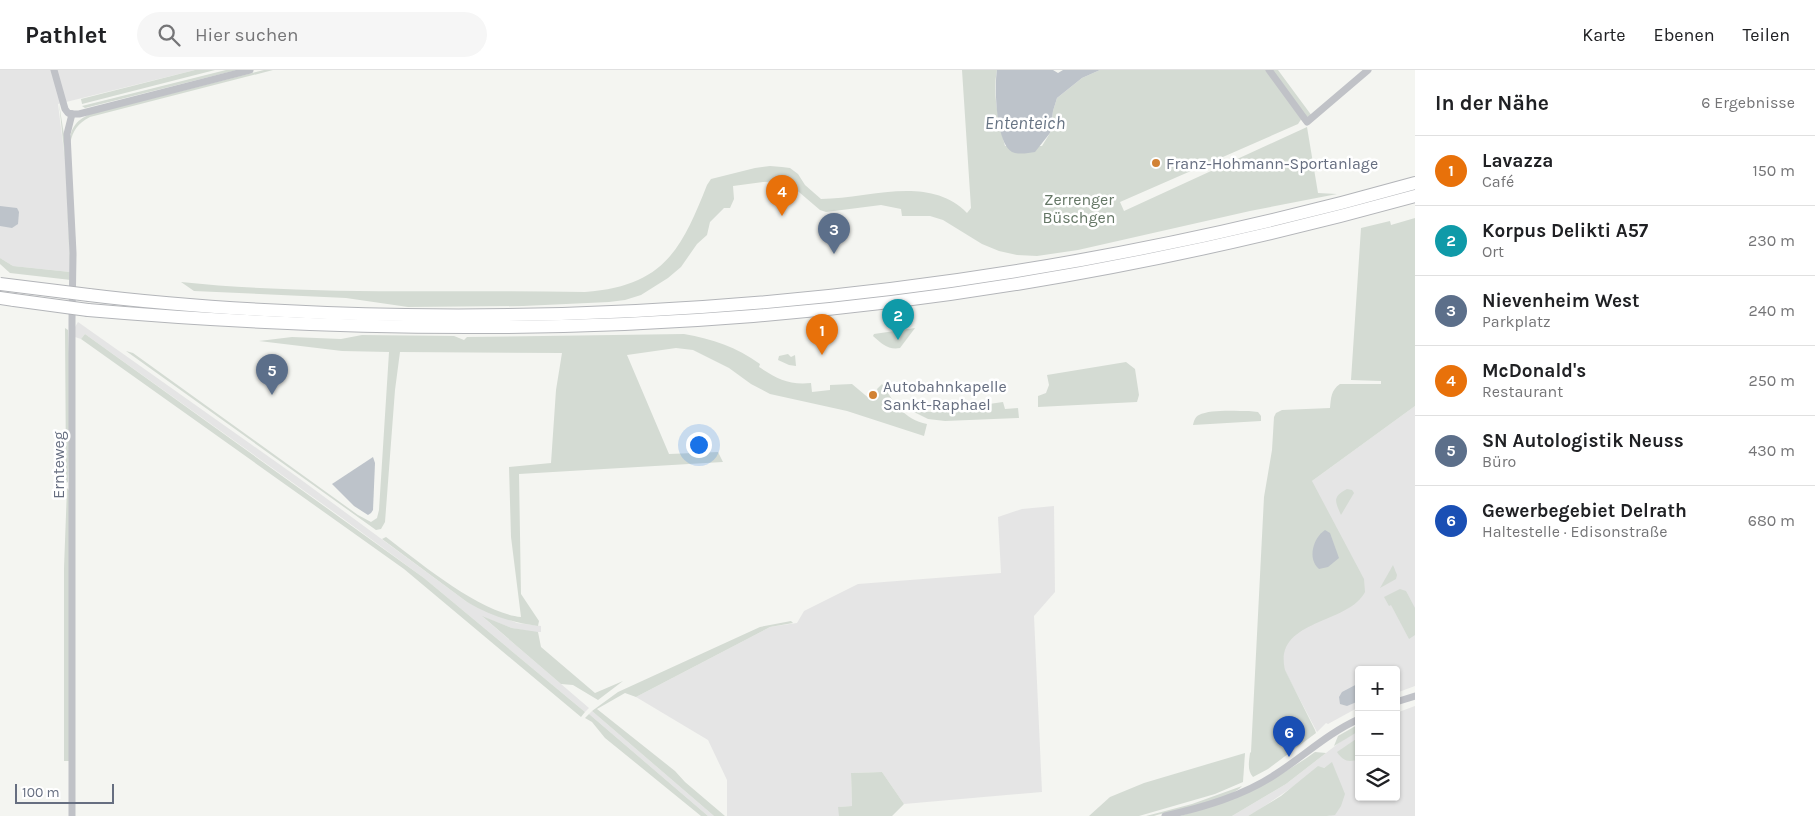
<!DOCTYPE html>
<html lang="de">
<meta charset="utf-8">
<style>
body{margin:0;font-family:Karla,sans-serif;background:#f6f6f6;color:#202124}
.controls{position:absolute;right:15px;bottom:15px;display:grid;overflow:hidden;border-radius:5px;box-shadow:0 1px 4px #0004}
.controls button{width:45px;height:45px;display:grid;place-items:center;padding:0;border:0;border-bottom:1px solid #e0e0e0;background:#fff;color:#202124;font:25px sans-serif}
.scale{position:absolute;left:15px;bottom:12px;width:99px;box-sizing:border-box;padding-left:5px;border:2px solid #666e80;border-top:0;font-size:14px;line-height:18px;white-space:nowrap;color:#666e80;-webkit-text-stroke:4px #fff;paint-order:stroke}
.you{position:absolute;left:698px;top:374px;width:18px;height:18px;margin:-12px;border:4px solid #fff;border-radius:50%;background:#1a73e8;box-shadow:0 0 0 8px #1a73e833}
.badge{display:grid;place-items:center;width:32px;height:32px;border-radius:50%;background:#d28234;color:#fff;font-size:16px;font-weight:700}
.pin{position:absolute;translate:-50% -41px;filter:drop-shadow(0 1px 2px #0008)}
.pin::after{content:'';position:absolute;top:26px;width:18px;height:15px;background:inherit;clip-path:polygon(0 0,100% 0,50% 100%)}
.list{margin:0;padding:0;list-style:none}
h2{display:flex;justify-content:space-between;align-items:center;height:65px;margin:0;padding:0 20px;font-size:21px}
h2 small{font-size:16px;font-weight:400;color:#757577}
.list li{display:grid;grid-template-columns:32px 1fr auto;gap:15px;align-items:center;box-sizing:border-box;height:70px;padding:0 20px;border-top:1px solid #e0e0e0}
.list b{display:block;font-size:19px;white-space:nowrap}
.list p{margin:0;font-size:16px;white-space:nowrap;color:#757577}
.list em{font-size:16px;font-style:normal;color:#757577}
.icon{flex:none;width:28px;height:28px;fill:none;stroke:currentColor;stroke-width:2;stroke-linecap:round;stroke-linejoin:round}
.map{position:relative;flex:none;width:1415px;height:746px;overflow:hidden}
header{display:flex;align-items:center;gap:30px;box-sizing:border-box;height:70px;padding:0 25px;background:#fff;border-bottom:1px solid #e0e0e0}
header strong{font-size:24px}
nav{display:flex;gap:28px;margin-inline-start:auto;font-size:18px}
.search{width:350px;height:45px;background:#f6f6f6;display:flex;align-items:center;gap:12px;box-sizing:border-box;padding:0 18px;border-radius:28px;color:#757577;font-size:19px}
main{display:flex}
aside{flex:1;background:#fff}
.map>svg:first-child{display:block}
.built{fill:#e5e5e5}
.green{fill:#d4dbd3}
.water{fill:#bdc3ca}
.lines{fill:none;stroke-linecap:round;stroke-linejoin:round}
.highway-casing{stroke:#b3b5b9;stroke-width:14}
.street{stroke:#c0c2c7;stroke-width:7}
.highway{stroke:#fff;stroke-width:12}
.highway-bridge-casing{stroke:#b3b5b9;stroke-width:14;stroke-linecap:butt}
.highway-bridge{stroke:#fff;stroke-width:12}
.poi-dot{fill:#d28234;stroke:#fff;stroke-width:2}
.labels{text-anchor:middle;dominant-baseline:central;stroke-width:5;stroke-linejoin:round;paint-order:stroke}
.poi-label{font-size:16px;fill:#666e80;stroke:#fff;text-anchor:start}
.park-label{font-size:16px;fill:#657766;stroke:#fff}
.street-label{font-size:16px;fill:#666e80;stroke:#fff}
.water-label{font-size:18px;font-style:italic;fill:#677484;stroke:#fff}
</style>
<header>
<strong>Pathlet</strong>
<div class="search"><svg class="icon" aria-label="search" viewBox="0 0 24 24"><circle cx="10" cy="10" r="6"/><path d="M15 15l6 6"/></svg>Hier suchen</div>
<nav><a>Karte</a><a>Ebenen</a><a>Teilen</a></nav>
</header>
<main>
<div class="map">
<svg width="1415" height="746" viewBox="0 0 1415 746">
<rect width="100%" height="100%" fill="#f4f5f1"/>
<g class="built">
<polygon points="0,0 195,0 58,34 65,90 70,202 13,196 0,188"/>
<polygon points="78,252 296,406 467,532 517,553 541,556 541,562 533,562 512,558 483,547 589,638 585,642 424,508 338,445 85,264 81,269 75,267 75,257"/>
<polygon points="1415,336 1415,616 1396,623 1396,600 1359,600 1359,637 1328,654 1326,653 1317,662 1276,584 1312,411"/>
<polygon points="1054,436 1055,522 1034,546 1042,722 904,734 882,702 851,703 852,736 839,737 839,746 727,746 727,710 708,670 636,627 770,557 797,553 804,541 858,514 1001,503 998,447 1022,439"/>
<polygon points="1415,636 1415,746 1327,746 1335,744 1336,742 1332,693 1300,712 1257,741 1248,746 1232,746 1286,714 1344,669 1359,661 1359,727 1396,727 1396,643"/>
<polygon points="592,641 714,746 708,746 589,644"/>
</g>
<g class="green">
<polygon points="195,0 215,0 82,34 81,29"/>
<polygon points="226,0 237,0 85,38 82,36"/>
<path d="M 264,0 L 273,0 L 90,47 C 77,54 73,60 70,74 L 77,201 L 69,74 C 71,58 75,51 90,44 Z"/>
<path d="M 962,0 L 997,0 C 992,25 999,52 1005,76 L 1042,76 L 1050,63 L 1053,41 L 1057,28 L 1082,8 L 1100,0 L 1278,0 L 1312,46 L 1302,48 L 1298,54 L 1120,132 L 1124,141 L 1307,57 L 1318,123 L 1337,124 L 1250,141 L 1078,180 L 1037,186 L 1017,185 L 999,181 L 982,174 L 943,150 L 930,146 L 902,146 L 901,139 L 881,135 L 826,142 L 820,140 L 786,111 L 763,112 L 733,116 L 734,129 L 730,138 L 724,138 L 710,152 L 707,165 L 697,174 L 681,197 L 668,208 L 641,225 L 625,230 L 609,232 L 523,236 L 408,237 L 346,228 L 194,221 L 181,212 C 315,226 451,219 585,222 C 663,216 681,181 707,115 L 711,109 L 755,98 L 770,96 L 782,97 L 790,98 L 798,104 L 805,115 L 821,129 C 868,129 929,104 967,143 L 971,138 Z"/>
<polygon points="59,33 64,65 71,210 10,203 0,194 0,188 13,196 70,202 65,90"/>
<path d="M 1415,148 L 1415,336 L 1312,411 L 1364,509 L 1365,522 C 1348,555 1273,549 1285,600 L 1315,660 L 1316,663 L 1268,699 L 1253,707 C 1247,701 1249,691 1250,683 L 1251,682 L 1264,427 L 1272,380 L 1274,347 L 1276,343 L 1282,340 L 1330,338 C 1331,328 1331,320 1340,314 L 1381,314 L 1381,311 L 1351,310 L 1361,158 L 1390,151 L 1391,155 Z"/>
<polygon points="65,258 68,260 71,330 68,412 66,413 63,412 66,404"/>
<path d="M 915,258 L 900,278 C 888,280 882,274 873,266 L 874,264 Z"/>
<polygon points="85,264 424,508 585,642 581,647 404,499 81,269"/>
<path d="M 684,264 C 713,269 736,277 760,294 L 759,297 C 778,309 788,315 811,313 L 812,322 L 830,320 L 830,315 L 852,314 L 871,330 L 876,330 L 879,325 L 877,319 L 882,314 C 894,332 904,350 927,354 L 924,366 L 847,341 L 770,324 L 751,314 L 729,298 L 693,280 L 676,278 L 627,285 L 669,384 L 718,382 L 723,392 L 519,404 L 521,524 L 539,551 L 538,556 C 513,553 489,545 467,532 L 382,469 L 386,467 C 419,492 480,543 521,547 L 511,467 L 509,397 L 551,393 L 556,320 L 562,283 L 400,282 L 395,320 L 385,452 L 381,459 L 376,460 L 126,281 L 133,283 L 358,445 L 371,452 L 377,448 L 379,440 L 389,282 L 342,281 L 259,271 L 292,267 L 341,269 L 362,265 L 454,266 L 464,270 L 467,267 Z"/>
<polygon points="788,284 791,287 795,285 796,296 789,295 778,290 779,286"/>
<polygon points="1126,292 1135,299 1139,325 1137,332 1038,337 1038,326 1046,323 1049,315 1047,305"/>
<polygon points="1003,332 1005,339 1018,338 1019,348 945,351 928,349 912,341 933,342"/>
<path d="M 1249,341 L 1258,342 L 1261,346 L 1261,351 L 1193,355 C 1194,351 1195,347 1199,345 C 1210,339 1236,341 1249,341 Z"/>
<polygon points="67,418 70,421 69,691 64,691 64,498"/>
<path d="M 1347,419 L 1352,420 L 1354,423 L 1341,445 C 1335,431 1332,427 1347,419 Z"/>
<polygon points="1393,495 1397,505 1396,509 1380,518"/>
<polygon points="1400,519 1406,521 1415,538 1415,565 1409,569 1391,535 1389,536 1384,527"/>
<polygon points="482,546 512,558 538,562 541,577 595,623 623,611 598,630 573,615 561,614"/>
<polygon points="791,551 793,553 770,557 636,627 625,623 597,639 675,701 685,712 725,746 714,746 592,641 618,622 760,557"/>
<polygon points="589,644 708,746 701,746 626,685 605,668 592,652 585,648"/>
<polygon points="1359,654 1359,661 1334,676 1338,666"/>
<path d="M 1359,667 L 1359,689 C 1349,693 1343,691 1337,682 Z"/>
<path d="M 1315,682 L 1326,683 L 1286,714 L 1232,746 L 1180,746 C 1230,732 1273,712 1315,682 Z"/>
<polygon points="1245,683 1243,712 1215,724 1139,746 1089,746 1110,727 1144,713"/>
<polygon points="1332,692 1345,724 1341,736 1335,745 1327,746 1248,746 1281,726 1318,696 1324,698"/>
<polygon points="882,702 904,734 892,746 839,746 838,737 852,736 851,703"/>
<path d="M 1242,716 C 1230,731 1173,740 1154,746 L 1146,746 L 1192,734 Z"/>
</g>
<g class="water">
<path d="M 997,0 L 1053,0 L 1058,3 L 1063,0 L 1100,0 L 1082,8 L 1057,28 L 1053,41 L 1050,63 L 1035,82 C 1028,83 1019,85 1012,82 C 996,73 994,17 997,0 Z"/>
<polygon points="0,136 17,138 19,142 18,154 12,158 0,156"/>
<polygon points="373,387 375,393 373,440 371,443 368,445 354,436 332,414"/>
<path d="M 1325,460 L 1330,463 L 1339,488 L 1328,497 L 1319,499 C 1307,489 1313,468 1325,460 Z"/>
<polygon points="1359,613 1359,631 1347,636 1340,634 1339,627 1342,622"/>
</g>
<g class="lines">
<defs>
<g id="highway">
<path d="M 89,225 C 194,238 299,243 405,245 C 746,250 1086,206 1415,113"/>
<polyline points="0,228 14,230"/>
<path d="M 88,240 C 309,259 532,264 753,246 C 978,228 1199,186 1415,126"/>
</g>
</defs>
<use href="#highway" class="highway-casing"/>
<g class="street">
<polyline points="54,0 65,39 68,43 72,44"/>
<polyline points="1269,0 1307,52 1368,0"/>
<polyline points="72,44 67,64 73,183 72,250 72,746"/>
<polyline points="72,44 79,44 250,0"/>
<polyline points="1396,632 1415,626"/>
<path d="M 1165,746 C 1204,737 1243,726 1276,704 C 1304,686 1328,663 1359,649"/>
</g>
<use href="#highway" class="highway"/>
<defs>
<g id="highway-bridge">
<polyline points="0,214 89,225"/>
<polyline points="14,230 88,240"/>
</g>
</defs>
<use href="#highway-bridge" class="highway-bridge-casing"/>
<use href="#highway-bridge" class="highway-bridge"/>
</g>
<g class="poi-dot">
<circle cx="1156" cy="93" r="5"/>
<circle cx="873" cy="325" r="5"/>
</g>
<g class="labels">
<g class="poi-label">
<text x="1166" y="93">Franz-Hohmann-Sportanlage</text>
<text x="883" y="316">Autobahnkapelle<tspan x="883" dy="18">Sankt-Raphael</tspan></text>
</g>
<g class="park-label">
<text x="1079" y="129">Zerrenger<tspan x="1079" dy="18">Büschgen</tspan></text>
</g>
<g class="street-label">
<text transform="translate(58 395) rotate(-90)">Ernteweg</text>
</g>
<g class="water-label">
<text x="1025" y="53">Ententeich</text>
</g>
</g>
</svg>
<div class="controls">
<button>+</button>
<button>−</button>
<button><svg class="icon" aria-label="layers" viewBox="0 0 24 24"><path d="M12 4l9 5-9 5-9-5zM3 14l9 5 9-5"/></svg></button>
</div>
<div class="scale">100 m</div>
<div class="you"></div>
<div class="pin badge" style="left:822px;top:285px;background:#e8710a">1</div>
<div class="pin badge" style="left:898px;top:270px;background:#0f9aa8">2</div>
<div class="pin badge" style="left:834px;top:184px;background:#5c6f8a">3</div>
<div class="pin badge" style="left:782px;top:146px;background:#e8710a">4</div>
<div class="pin badge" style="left:272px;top:325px;background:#5c6f8a">5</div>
<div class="pin badge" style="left:1289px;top:687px;background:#1a4fb4">6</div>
</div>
<aside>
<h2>In der Nähe<small>6 Ergebnisse</small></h2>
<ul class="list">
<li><span class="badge" style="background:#e8710a">1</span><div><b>Lavazza</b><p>Café</p></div><em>150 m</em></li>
<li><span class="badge" style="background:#0f9aa8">2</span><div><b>Korpus Delikti A57</b><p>Ort</p></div><em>230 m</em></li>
<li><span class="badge" style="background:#5c6f8a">3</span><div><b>Nievenheim West</b><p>Parkplatz</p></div><em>240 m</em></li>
<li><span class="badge" style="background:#e8710a">4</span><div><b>McDonald's</b><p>Restaurant</p></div><em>250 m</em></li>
<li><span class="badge" style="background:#5c6f8a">5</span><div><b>SN Autologistik Neuss</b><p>Büro</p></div><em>430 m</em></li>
<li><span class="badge" style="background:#1a4fb4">6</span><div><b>Gewerbegebiet Delrath</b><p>Haltestelle · Edisonstraße</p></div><em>680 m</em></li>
</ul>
</aside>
</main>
